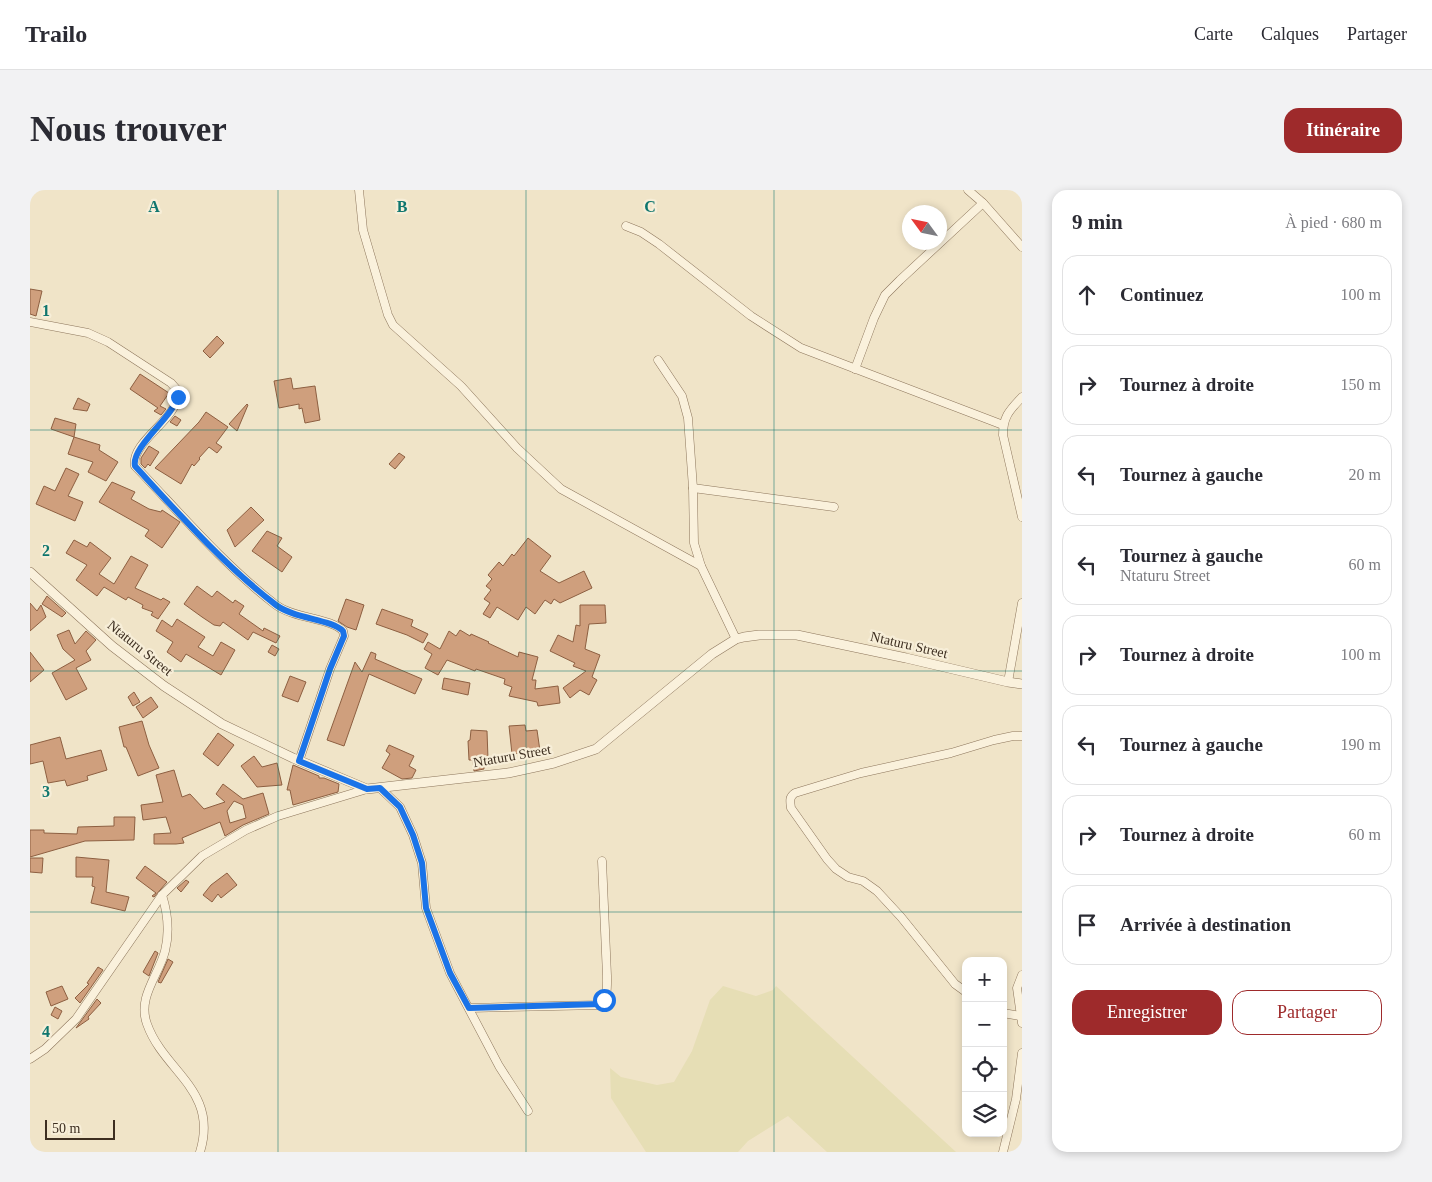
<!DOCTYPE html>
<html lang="fr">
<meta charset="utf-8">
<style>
body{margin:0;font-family:"Times New Roman",serif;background:#f2f2f3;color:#2b2b33}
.controls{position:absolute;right:15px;bottom:15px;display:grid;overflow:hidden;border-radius:10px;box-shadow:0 2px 8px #0003}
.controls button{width:45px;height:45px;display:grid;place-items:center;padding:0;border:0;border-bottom:1px solid #e1e1e2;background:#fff;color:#2b2b33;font:25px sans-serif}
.compass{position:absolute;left:872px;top:15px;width:45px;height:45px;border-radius:50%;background:#fff;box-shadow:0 2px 8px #0003;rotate:303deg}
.scale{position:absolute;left:15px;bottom:12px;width:70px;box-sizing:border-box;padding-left:5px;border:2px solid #3d2e20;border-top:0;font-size:14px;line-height:18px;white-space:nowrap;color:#3d2e20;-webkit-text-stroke:4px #f7eed8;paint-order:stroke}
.stop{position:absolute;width:15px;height:15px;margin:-11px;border:4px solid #1a73e8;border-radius:50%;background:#fff}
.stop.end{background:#1a73e8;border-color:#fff;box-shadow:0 1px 5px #0008}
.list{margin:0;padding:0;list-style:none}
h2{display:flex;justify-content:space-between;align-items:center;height:65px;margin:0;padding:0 20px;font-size:21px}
h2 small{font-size:16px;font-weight:400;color:#7c7c81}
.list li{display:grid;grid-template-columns:32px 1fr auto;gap:15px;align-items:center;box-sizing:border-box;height:80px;margin:0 10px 10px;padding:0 10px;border:1px solid #e1e1e2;border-radius:15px}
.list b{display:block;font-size:19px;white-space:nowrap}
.list p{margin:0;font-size:16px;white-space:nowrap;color:#7c7c81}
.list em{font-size:16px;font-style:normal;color:#7c7c81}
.actions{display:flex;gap:10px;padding:15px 20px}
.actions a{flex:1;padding:11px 0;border:1px solid #9e2a2b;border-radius:15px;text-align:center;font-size:18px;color:#9e2a2b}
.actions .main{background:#9e2a2b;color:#fff}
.icon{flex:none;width:28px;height:28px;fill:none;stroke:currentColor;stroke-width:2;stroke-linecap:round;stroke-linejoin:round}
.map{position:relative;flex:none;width:992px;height:962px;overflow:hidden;border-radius:15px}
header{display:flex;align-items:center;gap:30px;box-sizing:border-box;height:70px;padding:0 25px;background:#fff;border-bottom:1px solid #e1e1e2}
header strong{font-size:24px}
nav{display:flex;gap:28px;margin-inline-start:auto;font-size:18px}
.intro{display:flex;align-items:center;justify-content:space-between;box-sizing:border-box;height:120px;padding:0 30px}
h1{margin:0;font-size:35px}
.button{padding:12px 22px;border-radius:15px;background:#9e2a2b;color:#fff;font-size:18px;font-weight:700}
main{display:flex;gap:30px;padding:0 30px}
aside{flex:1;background:#fff;border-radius:15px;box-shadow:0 2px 8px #0003}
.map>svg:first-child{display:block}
.farmland{fill:#e6deb5}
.building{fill:#cf9f7d;stroke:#8d5f41;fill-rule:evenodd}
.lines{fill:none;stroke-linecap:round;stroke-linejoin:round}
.minor-casing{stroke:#8d765c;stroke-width:9}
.tertiary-casing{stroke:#8d765c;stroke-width:10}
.minor{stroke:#faf1dc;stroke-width:8}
.tertiary{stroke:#faf1dc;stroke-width:9}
.route{stroke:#1a73e8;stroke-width:6}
.grid{fill:none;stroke:#0f766e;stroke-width:1;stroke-opacity:0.55}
.labels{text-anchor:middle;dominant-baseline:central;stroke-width:4.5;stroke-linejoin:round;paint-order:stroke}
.street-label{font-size:14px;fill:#3d2e20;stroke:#f7eed8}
.grid-label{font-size:16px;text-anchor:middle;font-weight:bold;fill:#0f766e;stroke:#f7eed8;stroke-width:4.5;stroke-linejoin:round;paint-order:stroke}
</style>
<header>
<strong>Trailo</strong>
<nav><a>Carte</a><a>Calques</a><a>Partager</a></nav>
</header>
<div class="intro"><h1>Nous trouver</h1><a class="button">Itinéraire</a></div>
<main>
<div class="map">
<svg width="992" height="962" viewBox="0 0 992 962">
<rect width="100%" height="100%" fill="#f0e4c8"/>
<polygon class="farmland" points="693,796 726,806 743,800 746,796 926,962 797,962 758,926 718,951 708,962 616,962 581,908 580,878 591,887 627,895 644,892 662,861 680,810"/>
<g class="building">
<polygon points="0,99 12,101 6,126 0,124"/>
<polygon points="187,146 194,153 180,168 173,161"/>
<polygon points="110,184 139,203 130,216 136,219 131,225 124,221 128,218 100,199"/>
<polygon points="261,188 263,199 285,196 290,230 275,233 272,218 269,219 269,214 249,218 244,191"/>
<polygon points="48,208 60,214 57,221 43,219"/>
<polygon points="217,214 218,215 207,241 199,234"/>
<polygon points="176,222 198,237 186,253 192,257 187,263 179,257 169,268 170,269 164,276 162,274 151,294 125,278 169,232"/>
<polygon points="145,226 151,230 147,236 140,232"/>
<polygon points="25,228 46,234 44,247 21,239"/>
<polygon points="44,247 70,255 69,260 88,272 76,291 58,282 63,272 38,264"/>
<polygon points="119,256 129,262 120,276 118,274 115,278 111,274 111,268"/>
<polygon points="369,263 375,267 365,279 359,274"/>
<polygon points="36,278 49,284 38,306 53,312 45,331 6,314 14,296 25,301"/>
<polygon points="82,292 105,302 101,309 119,319 131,322 132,320 150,332 132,358 115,346 119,340 69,312"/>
<polygon points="221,317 234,330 205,357 197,340"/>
<polygon points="237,341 252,348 247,356 262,367 252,382 222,361"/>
<polygon points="498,348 521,366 510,381 529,393 554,381 562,398 530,413 524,409 521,414 515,410 505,424 496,417 488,430 467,417 460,428 453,424 460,413 454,409 461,400 456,396 462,389 458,385 469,372 473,376 482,364 484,366"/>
<polygon points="44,350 57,357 60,352 81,368 69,384 84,394 101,366 118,375 105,398 131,410 133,408 140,412 128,429 121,425 123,422 112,418 113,415 98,407 96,410 74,397 67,406 46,390 57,375 36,363"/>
<polygon points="167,396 182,407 187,401 203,413 205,410 214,416 209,424 233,441 234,438 250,446 246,453 223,442 218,450 193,432 190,436 184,435 172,427 154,414"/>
<polygon points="17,406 36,423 32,427 12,414"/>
<polygon points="316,409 334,415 326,440 317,437 308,431"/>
<polygon points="0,413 7,421 11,415 16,427 0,441"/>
<polygon points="550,415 575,415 576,433 559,434 555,459 570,465 562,487 567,490 559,505 550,500 540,508 533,498 556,481 543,476 545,473 520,461 528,445 543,452 546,435 550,436"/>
<polygon points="352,419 383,430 381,436 398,444 393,453 377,445 346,434"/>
<polygon points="147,429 175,447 168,457 183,466 191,452 205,460 191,485 156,464 151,472 137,462 143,452 126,441 132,430 142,437"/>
<polygon points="39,440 45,454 56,441 66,450 56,461 61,470 46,478 57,499 36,510 22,483 45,470 33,459 27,445"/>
<polygon points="430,440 440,446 441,444 459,452 458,453 488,467 489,462 508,467 502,490 506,490 505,499 528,496 530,513 508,516 507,512 479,506 482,497 474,494 475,489 446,479 445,481 417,470 408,485 395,478 402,464 394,459 398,452 410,459 419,441 426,446"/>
<polygon points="242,455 249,459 245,466 238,462"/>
<polygon points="0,462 14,480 0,492"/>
<polygon points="341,462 346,464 345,469 392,489 385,504 339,484 314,556 297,550 325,472 332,482"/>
<polygon points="260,486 276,492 268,512 252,506"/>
<polygon points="414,488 440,493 438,505 412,499"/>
<polygon points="104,502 110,512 103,516 98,507"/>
<polygon points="121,507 128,517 113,528 106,517"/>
<polygon points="112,531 119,555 129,578 108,586 96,557 94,557 89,537"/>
<polygon points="495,535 496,541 507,540 510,561 482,564 479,536"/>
<polygon points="441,540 457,541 458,569 453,569 454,579 444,581 443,570 439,570 438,551 440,550"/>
<polygon points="188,543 204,555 188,576 173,564"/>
<polygon points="30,547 36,569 71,560 77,580 57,586 58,590 37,596 35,590 18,593 13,571 0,574 0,555"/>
<polygon points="359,555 384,566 379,576 386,580 382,588 372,589 352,578 360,564 356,561"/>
<polygon points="224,566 232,577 247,573 252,595 227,597 211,576"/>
<polygon points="263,575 289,586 289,588 294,588 309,594 308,602 263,615 260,600 257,600"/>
<path d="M 144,580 L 152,607 L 160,604 L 174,619 L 195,612 L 186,604 L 193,594 L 213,609 L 233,603 L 239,624 L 213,635 L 195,646 L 190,632 L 152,648 L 154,653 L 146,654 L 124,654 L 124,644 L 141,643 L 136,627 L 113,630 L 111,615 L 133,612 L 126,585 ZM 204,611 L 213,615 L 216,628 L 200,633 L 197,621 Z"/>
<polygon points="84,627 105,627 104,650 55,651 0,667 0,640 14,640 14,643 47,644 48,637 84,636"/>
<polygon points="46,667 79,670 76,702 99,707 95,721 61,713 65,697 62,696 63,687 46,687"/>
<polygon points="0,668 13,668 12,683 0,682"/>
<polygon points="115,676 137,692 124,707 122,706 126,703 106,688"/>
<polygon points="197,683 207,695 191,708 188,704 182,712 173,705 181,695"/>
<polygon points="156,690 159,692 151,702 147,698"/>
<polygon points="125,761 128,763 119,786 113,782"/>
<polygon points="138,769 143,772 131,793 128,792"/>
<polygon points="68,777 73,780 50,813 45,808 59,794 57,793"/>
<polygon points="32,796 38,809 21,816 16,802"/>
<polygon points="67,809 71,813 58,827 59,829 46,838"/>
<polygon points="25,817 32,821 28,829 21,825"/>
</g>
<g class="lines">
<defs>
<g id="minor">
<polyline points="329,0 333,40 358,125 363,135 431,196 487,258 531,299 671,376"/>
<polyline points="938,0 953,13 992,57"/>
<polyline points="596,36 611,42 629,54 721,126 771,158 973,235"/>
<path d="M 0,132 L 58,143 L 78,152 L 141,193 L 148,201 C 151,228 100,251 105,276 C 150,323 194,375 246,415 C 265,429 301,428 313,441 L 314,446 L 300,479 L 269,571"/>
<polyline points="628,170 652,206 658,228 663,298 664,353 671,376 706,449"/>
<polyline points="825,179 844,128 855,105 870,90 953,13"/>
<path d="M 992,207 C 980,220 973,226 973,245 L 992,327"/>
<polyline points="663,298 804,317"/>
<polyline points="978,492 992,413"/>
<polyline points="350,598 370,617 383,645 392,673 396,718 420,783 469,876 498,921"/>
<path d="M 132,705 C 138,724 140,741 135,761 C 129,785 107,807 117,834 C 134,882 189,900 170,962"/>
<polyline points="992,785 987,798 992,833"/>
<path d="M 936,802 L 925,794 L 871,727 L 847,701 L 833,691 L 818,687 L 806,679 L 797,669 L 761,618 C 760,611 759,607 765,603 L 831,583 L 921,563 L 964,550 L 983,546 L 992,546"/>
<path d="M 439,818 L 570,815 C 578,808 577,797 577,786 L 572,671"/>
<polyline points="973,823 990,826"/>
<polyline points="0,869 15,859 46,829 132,705 172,666 216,640 248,626 337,599"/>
<polyline points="973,962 986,909 992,863"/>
</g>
<polyline id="tertiary" points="0,382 82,456 134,496 192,534 263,568 337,599 478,583 524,573 566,559 682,464 706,449 714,447 729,445 767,445 876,468 978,492 992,494"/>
</defs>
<use href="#minor" class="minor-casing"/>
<use href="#tertiary" class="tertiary-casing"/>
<use href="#minor" class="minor"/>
<use href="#tertiary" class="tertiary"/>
</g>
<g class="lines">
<path class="route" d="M 148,207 C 142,228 101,257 105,276 C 149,324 194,375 246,415 C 265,429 301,429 313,441 L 314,446 L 300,479 L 269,571 L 337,599 L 350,598 L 370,617 L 383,645 L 392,673 L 396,718 L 420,783 L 439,818 L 570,814 L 574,810"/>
</g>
<path class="grid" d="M 248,0 L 248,962M 496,0 L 496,962M 744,0 L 744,962M 0,240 L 992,240M 0,481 L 992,481M 0,722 L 992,722"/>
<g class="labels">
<g class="street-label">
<text transform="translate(879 455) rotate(13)">Ntaturu Street</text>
<text transform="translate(110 458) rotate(39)">Ntaturu Street</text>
<text transform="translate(482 566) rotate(-10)">Ntaturu Street</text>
</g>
</g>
<g class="grid-label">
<text x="124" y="22">A</text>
<text x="372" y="22">B</text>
<text x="620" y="22">C</text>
<text x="16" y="126">1</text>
<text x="16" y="366">2</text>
<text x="16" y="607">3</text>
<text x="16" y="847">4</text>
</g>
</svg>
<div class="controls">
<button>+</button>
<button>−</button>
<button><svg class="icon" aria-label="locate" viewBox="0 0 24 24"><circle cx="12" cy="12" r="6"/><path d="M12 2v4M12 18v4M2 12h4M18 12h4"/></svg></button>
<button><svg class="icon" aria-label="layers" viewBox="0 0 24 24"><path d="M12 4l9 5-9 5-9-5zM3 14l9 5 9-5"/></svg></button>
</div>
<svg class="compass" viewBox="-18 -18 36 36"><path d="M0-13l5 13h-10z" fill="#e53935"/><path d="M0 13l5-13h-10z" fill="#7c7c81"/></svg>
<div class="scale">50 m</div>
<div class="stop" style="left:574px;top:810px"></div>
<div class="stop end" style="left:148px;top:207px"></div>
</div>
<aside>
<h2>9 min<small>À pied · 680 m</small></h2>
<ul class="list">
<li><svg class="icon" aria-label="ahead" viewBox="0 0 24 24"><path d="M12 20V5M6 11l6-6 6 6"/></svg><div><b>Continuez</b></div><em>100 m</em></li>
<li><svg class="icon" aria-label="right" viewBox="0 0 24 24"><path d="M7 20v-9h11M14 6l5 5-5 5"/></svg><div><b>Tournez à droite</b></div><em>150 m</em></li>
<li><svg class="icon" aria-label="left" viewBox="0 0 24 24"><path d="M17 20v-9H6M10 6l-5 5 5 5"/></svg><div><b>Tournez à gauche</b></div><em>20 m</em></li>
<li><svg class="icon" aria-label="left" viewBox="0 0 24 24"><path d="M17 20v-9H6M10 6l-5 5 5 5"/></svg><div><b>Tournez à gauche</b><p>Ntaturu Street</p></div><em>60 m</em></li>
<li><svg class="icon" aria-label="right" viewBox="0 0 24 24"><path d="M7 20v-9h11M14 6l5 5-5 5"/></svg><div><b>Tournez à droite</b></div><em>100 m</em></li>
<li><svg class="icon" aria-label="left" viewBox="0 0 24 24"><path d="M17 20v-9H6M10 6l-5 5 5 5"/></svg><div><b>Tournez à gauche</b></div><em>190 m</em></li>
<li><svg class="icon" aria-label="right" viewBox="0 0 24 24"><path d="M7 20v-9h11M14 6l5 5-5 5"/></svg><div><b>Tournez à droite</b></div><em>60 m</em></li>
<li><svg class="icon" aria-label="arrive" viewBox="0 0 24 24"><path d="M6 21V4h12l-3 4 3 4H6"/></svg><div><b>Arrivée à destination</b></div></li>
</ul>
<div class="actions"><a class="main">Enregistrer</a><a>Partager</a></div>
</aside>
</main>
